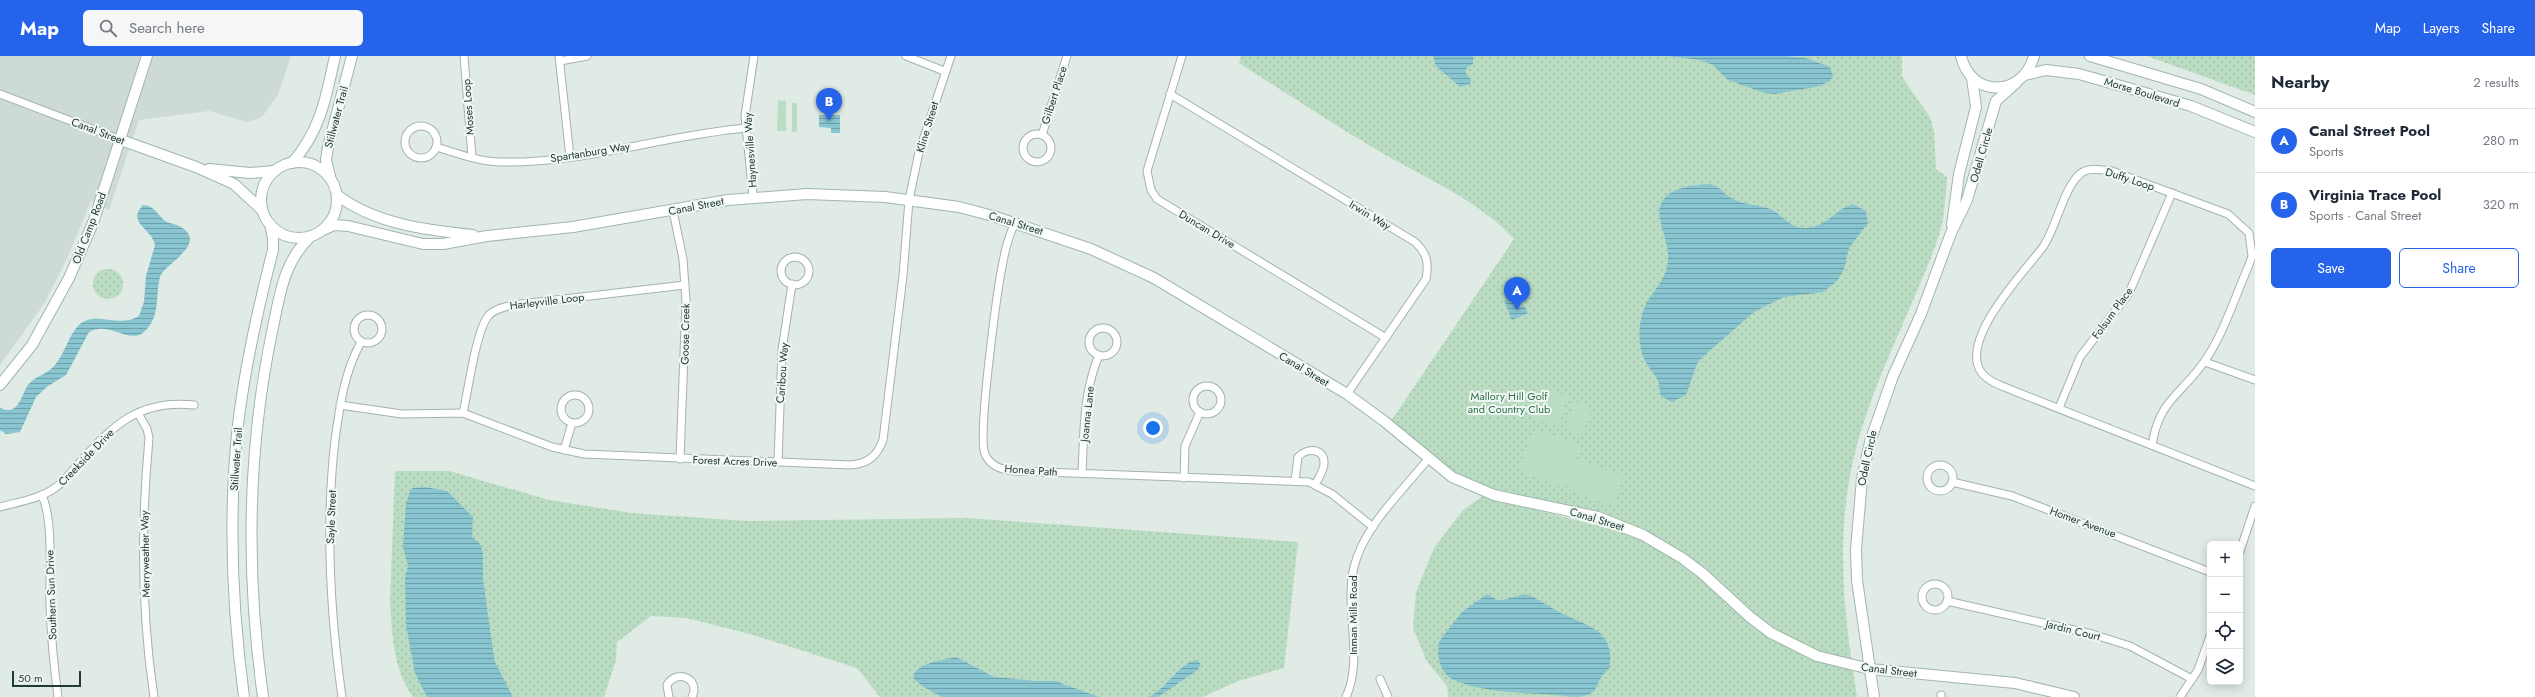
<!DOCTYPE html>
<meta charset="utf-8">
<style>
body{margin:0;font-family:Jost,sans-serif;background:#f6f6f7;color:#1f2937}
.controls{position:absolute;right:12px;bottom:12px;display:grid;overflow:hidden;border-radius:6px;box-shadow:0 2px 10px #0003}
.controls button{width:36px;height:36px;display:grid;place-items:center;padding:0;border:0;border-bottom:1px solid #e0e1e3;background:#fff;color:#1f2937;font:20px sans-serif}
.scale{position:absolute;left:12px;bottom:10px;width:69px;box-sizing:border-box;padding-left:4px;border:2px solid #213b34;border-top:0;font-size:11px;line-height:14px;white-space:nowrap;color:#213b34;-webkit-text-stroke:3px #f0f7f4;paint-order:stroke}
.you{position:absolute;left:1153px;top:372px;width:14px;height:14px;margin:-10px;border:3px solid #fff;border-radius:50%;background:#1a73e8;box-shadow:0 0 0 6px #1a73e833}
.badge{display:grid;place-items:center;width:26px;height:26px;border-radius:50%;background:#2563eb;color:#fff;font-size:13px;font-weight:700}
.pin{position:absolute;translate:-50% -33px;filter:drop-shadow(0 1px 2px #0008)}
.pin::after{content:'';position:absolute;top:21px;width:14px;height:12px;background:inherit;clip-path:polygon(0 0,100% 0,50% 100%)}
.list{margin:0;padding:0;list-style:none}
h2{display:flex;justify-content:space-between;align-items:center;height:52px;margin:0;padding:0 16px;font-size:17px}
h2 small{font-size:13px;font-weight:400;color:#747a83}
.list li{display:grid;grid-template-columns:26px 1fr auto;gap:12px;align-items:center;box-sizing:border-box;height:64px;padding:0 16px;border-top:1px solid #e0e1e3}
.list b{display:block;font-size:15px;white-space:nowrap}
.list p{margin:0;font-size:13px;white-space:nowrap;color:#747a83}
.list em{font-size:13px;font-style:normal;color:#747a83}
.actions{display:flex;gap:8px;padding:12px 16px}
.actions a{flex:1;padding:9px 0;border:1px solid #2563eb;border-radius:6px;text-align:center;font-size:14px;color:#2563eb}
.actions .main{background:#2563eb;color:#fff}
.icon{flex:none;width:22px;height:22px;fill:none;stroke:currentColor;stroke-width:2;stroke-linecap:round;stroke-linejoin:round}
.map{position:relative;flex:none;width:2255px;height:641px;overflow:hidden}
header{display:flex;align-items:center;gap:24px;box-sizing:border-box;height:56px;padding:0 20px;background:#2563eb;color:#fff}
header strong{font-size:19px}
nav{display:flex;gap:22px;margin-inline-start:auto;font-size:14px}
.search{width:280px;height:36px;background:#f6f6f7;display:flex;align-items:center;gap:10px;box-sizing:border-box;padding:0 14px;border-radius:6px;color:#747a83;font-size:15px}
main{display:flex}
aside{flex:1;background:#fff}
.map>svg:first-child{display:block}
.built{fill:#cedad5}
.grass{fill:url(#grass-dots)}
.pitch{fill:#b9dcc2}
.water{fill:url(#water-rules)}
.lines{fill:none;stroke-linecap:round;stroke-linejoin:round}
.street-casing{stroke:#a3b3ad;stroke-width:9}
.secondary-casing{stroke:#9fb6ae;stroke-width:12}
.street{stroke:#fff;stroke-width:7}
.secondary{stroke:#fff;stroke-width:10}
.labels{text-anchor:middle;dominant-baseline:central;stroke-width:4;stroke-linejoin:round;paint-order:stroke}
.street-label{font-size:11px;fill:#213b34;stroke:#f0f7f4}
.park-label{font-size:11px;fill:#2c7146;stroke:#f0f7f4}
</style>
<header>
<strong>Map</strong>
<div class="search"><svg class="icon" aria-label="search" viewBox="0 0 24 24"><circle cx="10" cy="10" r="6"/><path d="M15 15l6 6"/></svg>Search here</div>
<nav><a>Map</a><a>Layers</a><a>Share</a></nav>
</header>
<main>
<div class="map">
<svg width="2255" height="641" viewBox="0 0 2255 641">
<defs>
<pattern id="grass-dots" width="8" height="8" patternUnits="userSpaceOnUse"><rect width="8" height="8" fill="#b9dcc2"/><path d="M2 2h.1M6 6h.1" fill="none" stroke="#9fbea7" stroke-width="1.8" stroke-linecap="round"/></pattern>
<pattern id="water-rules" width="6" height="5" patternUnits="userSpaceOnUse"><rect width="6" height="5" fill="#88c5d0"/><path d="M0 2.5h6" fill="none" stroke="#6fa1aa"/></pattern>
</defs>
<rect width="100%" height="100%" fill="#e0ebe6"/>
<polygon class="built" points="0,0 291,0 278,39 262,61 247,66 209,55 139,64 109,154 91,145 67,203 44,248 0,309"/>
<g class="grass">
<path d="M 1241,0 L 1902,0 L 1902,21 L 1930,61 L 1934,75 L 1936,113 L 1947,121 C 1946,135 1945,149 1943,163 C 1939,184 1930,204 1922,223 C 1904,267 1883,310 1868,354 C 1832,453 1841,540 1857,641 L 1448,641 L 1447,630 L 1426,604 L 1413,572 L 1416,536 L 1434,492 L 1463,454 L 1483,440 L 1611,473 L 1619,464 C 1579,448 1537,447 1497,435 C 1455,423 1424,392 1391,365 L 1514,183 C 1476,142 1424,122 1377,94 C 1330,67 1285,36 1239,7 Z"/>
<polygon points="2147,0 2255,0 2255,39"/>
<circle cx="108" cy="228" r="15"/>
<path d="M 395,415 L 449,415 L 549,444 L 631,457 L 747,465 L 968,462 L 1298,486 L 1284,612 L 1238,625 L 1203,641 L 880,641 L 857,612 L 753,579 L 687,562 L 651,560 L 617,586 L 616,604 L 604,641 L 413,641 C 393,613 392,578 390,545 Z"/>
</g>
<g class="pitch">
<polygon points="778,44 786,45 786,75 777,75"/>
<rect x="792" y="47" width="5" height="29"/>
<polygon points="1542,331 1568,341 1557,371 1531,361"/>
<polygon points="1575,345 1592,352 1582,380 1564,373"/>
<polygon points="1537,373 1579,389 1581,392 1576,405 1579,404 1621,419 1623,423 1614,447 1609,449 1569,434 1566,429 1562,431 1520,416 1519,412 1533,375"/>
</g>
<g class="water">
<polygon points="1433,0 1473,0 1473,8 1467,11 1465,16 1471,24 1470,28 1460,31 1436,10"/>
<polygon points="1667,0 1784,0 1806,2 1830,11 1833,20 1830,25 1820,30 1775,38 1765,37 1728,24 1713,9 1700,4"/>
<polygon points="819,59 840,59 840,77 831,77 831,72 819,71"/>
<path d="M 1709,128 C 1722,131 1722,137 1731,142 C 1743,149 1755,148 1767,152 C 1785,157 1788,177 1813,171 C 1829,167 1838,152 1853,148 L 1866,155 L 1868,167 L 1849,192 L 1844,213 L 1837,225 L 1823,236 L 1784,241 L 1754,256 L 1698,305 L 1686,339 L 1672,346 L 1661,340 C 1659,335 1660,329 1658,325 C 1655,318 1649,312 1645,305 C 1636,286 1638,261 1649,243 C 1657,231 1667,220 1668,205 C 1669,190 1663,178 1660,163 C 1654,134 1688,129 1709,128 Z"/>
<path d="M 143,149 C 155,149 158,161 167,166 C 173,168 179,169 184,173 C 205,190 164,208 160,221 C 155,240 161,261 144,276 C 130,289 108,264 89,276 L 66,319 L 48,330 L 36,341 L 20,376 L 6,378 L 0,374 L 0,352 C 19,361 21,339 28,329 C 35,320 48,318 55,309 C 65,297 68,281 78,270 C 94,253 118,273 139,260 L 144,246 L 146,220 L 155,189 C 152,172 126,167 143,149 Z"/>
<polygon points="1516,240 1520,251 1525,250 1528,257 1512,264 1504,245"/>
<polygon points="425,431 447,435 473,461 472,481 480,488 483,497 483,523 493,595 495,606 513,641 427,641 415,617 406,569 405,522 408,510 403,491 406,448 410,435 413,432"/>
<path d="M 1487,538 L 1497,544 L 1503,544 L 1525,538 C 1538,542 1549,551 1561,557 C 1589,571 1616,574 1609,613 C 1592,626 1603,641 1573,641 C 1536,636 1488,639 1454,624 C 1440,618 1435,597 1440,584 L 1462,556 Z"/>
<path d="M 956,601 L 994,621 L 1036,625 L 1055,625 L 1099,641 L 942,641 L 922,630 L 913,622 C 915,607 944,604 956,601 Z"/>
<path d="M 1198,604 L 1201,609 L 1195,616 L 1158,641 L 1148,641 C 1166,634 1180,605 1198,604 Z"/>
</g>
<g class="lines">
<defs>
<g id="street">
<polyline points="464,0 472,101"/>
<polyline points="559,0 570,101"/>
<polyline points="906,0 944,15"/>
<polyline points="1182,0 1147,115 1151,134 1157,143 1386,282"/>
<polyline points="560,5 587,0"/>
<polyline points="0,38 121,84"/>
<path d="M 1170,38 L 1415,186 C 1427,197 1429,207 1426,223 L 1347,338"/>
<circle cx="421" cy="86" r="16"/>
<circle cx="1037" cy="92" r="14"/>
<polyline points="1042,79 1067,0"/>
<path d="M 436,91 C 457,97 479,106 501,106 C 582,108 665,79 746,72"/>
<polyline points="753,141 745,60 754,0"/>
<polyline points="673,155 683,203 686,245 680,403"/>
<path d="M 1015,166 C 1010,178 1006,189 1004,201 C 998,227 977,381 985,398 C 990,410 1002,414 1014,415 L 1309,426 L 1332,438 L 1373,471"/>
<circle cx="795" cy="215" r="14"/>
<circle cx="368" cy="273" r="14"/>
<circle cx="1103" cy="286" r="14"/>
<polyline points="2205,306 2255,324"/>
<circle cx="1207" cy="344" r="14"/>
<circle cx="575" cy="353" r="14"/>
<path d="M 340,349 L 402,358 L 463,357 L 552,391 L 584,398 L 850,409 C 868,408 877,400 883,384 L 903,220 L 909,144 L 919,96 L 951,0"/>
<polyline points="2059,352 2080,301 2129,237 2172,137"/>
<path d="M 138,357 L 147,373 L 149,382 C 141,468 141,555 154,641"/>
<path d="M 463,357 C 468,336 476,273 489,259 C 495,253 504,251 512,249 L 685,229"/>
<path d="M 2152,389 C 2159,344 2181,339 2204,306 C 2224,278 2235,240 2249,209 L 2252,200 L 2249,177 L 2228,158 L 2112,115 C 2101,114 2088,111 2080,118 C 2063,133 2057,170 2043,191 C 2025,215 1959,283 1981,316 C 1988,326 2003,330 2014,335 L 2255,430"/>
<polyline points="564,394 572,367"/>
<polyline points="778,406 782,294 792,228"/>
<circle cx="1940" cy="422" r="13"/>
<path d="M 1082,417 C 1084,377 1083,337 1099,299"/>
<polyline points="1184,422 1185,390 1200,356"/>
<path d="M 1295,425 L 1298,401 C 1306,392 1325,391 1324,408 C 1324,414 1318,423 1315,429"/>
<polyline points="1952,426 2012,440 2210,516"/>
<path d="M 42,439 C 54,467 49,517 50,549 C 51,579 54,611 58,641"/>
<path d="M 0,451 C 18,446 39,443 55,432 C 64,426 72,415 80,406 C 114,369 139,343 194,349"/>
<polyline points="2240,495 2255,450"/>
<circle cx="1935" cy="541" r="13"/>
<polyline points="1947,545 2092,578 2130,590 2192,623"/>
<polyline points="1380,623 1388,641"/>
<polyline points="1941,639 1941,641"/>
<path d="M 342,641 C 330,556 325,470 335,384 C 340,349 344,317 361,286"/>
<path d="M 669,641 L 667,629 C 677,612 701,623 692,641"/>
<path d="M 1346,641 C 1364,603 1344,552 1354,511 C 1364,470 1402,436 1428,403"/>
<polyline points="2180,641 2198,614 2210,580"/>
</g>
<g id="secondary">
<path d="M 1961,0 C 1971,43 2023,41 2034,0"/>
<polyline points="2090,0 2201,33 2255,56"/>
<polyline points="2025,19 2046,14 2079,18 2191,50 2255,76"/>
<polyline points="121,84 196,111 234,128 262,154"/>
<circle cx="299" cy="144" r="38"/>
<path d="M 292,107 C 321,74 326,41 335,0"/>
<polyline points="209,113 250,117 274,115"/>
<polyline points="330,120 326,104 328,91 352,0"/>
<path d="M 337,139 C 375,168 426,174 473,179"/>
<polyline points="1952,169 1959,118 1976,51 1972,22"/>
<polyline points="323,174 334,169 348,170 423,188 443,188 487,180 573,171 728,144 807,138 885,141 959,151 993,160 1091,193 1154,222 1347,338 1384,365 1452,421 1494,439 1598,461 1643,479 1682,502 1702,517 1750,561 1771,577 1817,600 1870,613 2015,627 2074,641"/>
<polyline points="0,329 32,289 69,222 93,167 147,0"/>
<path d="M 244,641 C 232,551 228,460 238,369 C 245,310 258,252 273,194 L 273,182 L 270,168"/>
<path d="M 263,641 C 246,519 247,396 272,276 C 280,239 283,206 311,180"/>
<polyline points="1874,641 1857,524 1856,493 1862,423 1870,386 1893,320 1921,258 1951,177 1967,144 1996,45 2017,26"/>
</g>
</defs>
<use href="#street" class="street-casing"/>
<use href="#secondary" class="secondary-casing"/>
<use href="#street" class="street"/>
<use href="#secondary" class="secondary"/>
</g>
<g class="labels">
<g class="street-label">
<text transform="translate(2142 36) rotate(17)">Morse Boulevard</text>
<text transform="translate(1054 39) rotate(-72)">Gilbert Place</text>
<text transform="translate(468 51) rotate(-94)">Moses Loop</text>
<text transform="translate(336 61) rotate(-75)">Stillwater Trail</text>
<text transform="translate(927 71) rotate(-73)">Kline Street</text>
<text transform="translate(98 75) rotate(21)">Canal Street</text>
<text transform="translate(750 94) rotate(-94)">Haynesville Way</text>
<text transform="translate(590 96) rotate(-9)">Spartanburg Way</text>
<text transform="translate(1981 99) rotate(-74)">Odell Circle</text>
<text transform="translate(2130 123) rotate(18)">Duffy Loop</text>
<text transform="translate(696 150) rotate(-11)">Canal Street</text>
<text transform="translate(1370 159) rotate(31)">Irwin Way</text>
<text transform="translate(1016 167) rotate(17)">Canal Street</text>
<text transform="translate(89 172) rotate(-69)">Old Camp Road</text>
<text transform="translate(1207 173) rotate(31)">Duncan Drive</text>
<text transform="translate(547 245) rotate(-7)">Harleyville Loop</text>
<text transform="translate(2112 257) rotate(-54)">Folsum Place</text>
<text transform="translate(685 278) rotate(-89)">Goose Creek</text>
<text transform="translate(1304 313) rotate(31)">Canal Street</text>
<text transform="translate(782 317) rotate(-86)">Caribou Way</text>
<text transform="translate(1087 358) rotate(-84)">Joanna Lane</text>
<text transform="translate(86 401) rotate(-46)">Creekside Drive</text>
<text transform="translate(1867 402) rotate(-78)">Odell Circle</text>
<text transform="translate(236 403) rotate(-86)">Stillwater Trail</text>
<text transform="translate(735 405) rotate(2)">Forest Acres Drive</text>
<text transform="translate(1031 414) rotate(4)">Honea Path</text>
<text transform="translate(331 461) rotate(-88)">Sayle Street</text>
<text transform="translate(1597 463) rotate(17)">Canal Street</text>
<text transform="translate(2083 466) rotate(20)">Homer Avenue</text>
<text transform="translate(145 498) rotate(-91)">Merryweather Way</text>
<text transform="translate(51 539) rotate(-92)">Southern Sun Drive</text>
<text transform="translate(1353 559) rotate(-90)">Inman Mills Road</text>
<text transform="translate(2073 574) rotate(14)">Jardin Court</text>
<text transform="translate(1889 614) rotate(7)">Canal Street</text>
</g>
<g class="park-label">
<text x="1509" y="340">Mallory Hill Golf<tspan x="1509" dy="13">and Country Club</tspan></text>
</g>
</g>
</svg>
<div class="controls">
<button>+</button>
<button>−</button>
<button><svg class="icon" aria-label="locate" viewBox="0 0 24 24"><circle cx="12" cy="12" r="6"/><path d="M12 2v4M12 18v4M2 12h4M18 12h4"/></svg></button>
<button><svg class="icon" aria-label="layers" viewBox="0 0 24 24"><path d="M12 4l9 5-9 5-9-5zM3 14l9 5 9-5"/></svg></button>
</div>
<div class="scale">50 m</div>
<div class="you"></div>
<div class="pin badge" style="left:1517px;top:254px">A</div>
<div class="pin badge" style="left:829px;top:65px">B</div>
</div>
<aside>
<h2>Nearby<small>2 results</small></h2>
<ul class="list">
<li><span class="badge">A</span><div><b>Canal Street Pool</b><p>Sports</p></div><em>280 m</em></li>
<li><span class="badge">B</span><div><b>Virginia Trace Pool</b><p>Sports · Canal Street</p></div><em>320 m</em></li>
</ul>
<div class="actions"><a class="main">Save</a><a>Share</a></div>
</aside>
</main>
